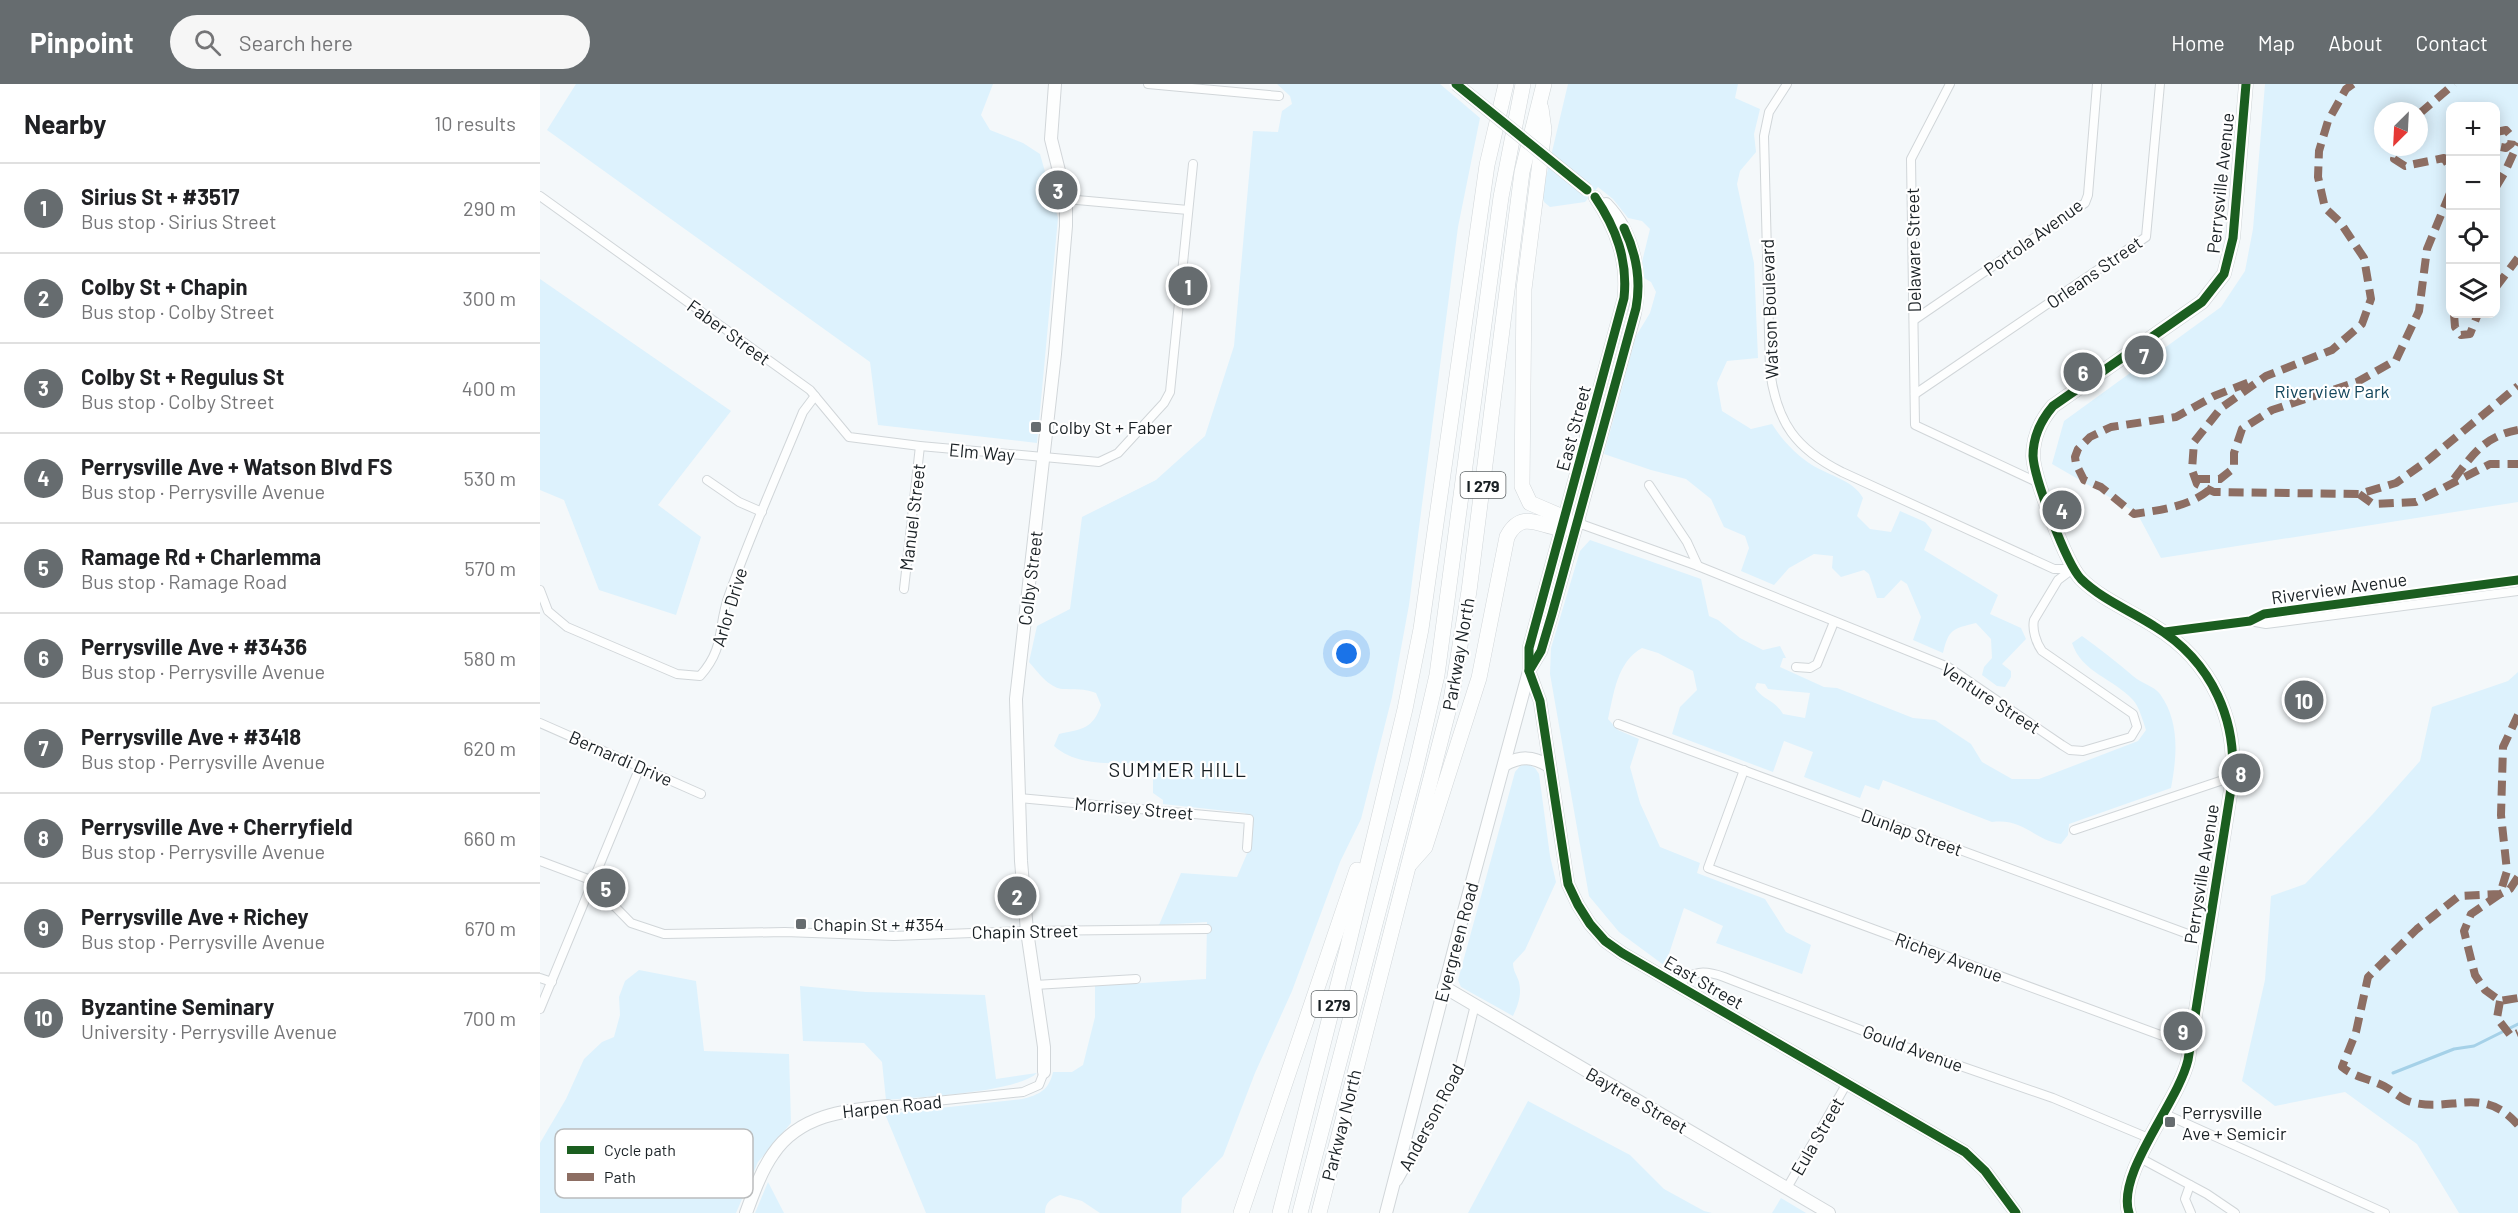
<!DOCTYPE html>
<meta charset="utf-8">
<style>
body{margin:0;font-family:Barlow,sans-serif;background:#f6f6f6;color:#202124}
.controls{position:absolute;right:18px;top:18px;display:grid;overflow:hidden;border-radius:12px;box-shadow:0 3px 15px #0003}
.controls button{width:54px;height:54px;display:grid;place-items:center;padding:0;border:0;border-bottom:2px solid #e0e0e0;background:#fff;color:#202124;font:30px sans-serif}
.compass{position:absolute;left:1834px;top:18px;width:54px;height:54px;border-radius:50%;background:#fff;box-shadow:0 3px 15px #0003;rotate:204deg}
.you{position:absolute;left:807px;top:570px;width:21px;height:21px;margin:-15px;border:4px solid #fff;border-radius:50%;background:#1a73e8;box-shadow:0 0 0 9px #1a73e833}
.badge{display:grid;place-items:center;width:39px;height:39px;border-radius:50%;background:#666c6f;color:#fff;font-size:20px;font-weight:700}
.pin{position:absolute;translate:-50% -50%;border:3px solid #fff;box-shadow:0 2px 6px #0006}
.list{margin:0;padding:0;list-style:none}
h2{display:flex;justify-content:space-between;align-items:center;height:78px;margin:0;padding:0 24px;font-size:26px}
h2 small{font-size:20px;font-weight:400;color:#757577}
.list li{display:grid;grid-template-columns:39px 1fr auto;gap:18px;align-items:center;box-sizing:border-box;height:90px;padding:0 24px;border-top:2px solid #e0e0e0}
.list b{display:block;font-size:22px;white-space:nowrap}
.list p{margin:0;font-size:20px;white-space:nowrap;color:#757577}
.list em{font-size:20px;font-style:normal;color:#757577}
.icon{flex:none;width:33px;height:33px;fill:none;stroke:currentColor;stroke-width:2;stroke-linecap:round;stroke-linejoin:round}
.map{position:relative;flex:none;width:1978px;height:1129px;overflow:hidden}
header{display:flex;align-items:center;gap:36px;box-sizing:border-box;height:84px;padding:0 30px;background:#666c6f;color:#fff}
header strong{font-size:28px}
nav{display:flex;gap:33px;margin-inline-start:auto;font-size:21px}
.search{width:420px;height:54px;background:#f6f6f6;display:flex;align-items:center;gap:15px;box-sizing:border-box;padding:0 21px;border-radius:33px;color:#757577;font-size:22px}
main{display:flex}
aside{flex:1;background:#fff}
.map>svg:first-child{display:block}
.green{fill:#ddf2fd;fill-rule:evenodd}
.lines{fill:none;stroke-linecap:round;stroke-linejoin:round}
.stream{stroke:#a5d1e8;stroke-width:3}
.street-casing{stroke:#d1d6d9;stroke-width:10}
.secondary-casing{stroke:#d1d6d9;stroke-width:14}
.primary-casing{stroke:#d1d6d9;stroke-width:15}
.highway-casing{stroke:#d1d6d9;stroke-width:16}
.street{stroke:#fdfefe;stroke-width:8}
.secondary{stroke:#fdfefe;stroke-width:12}
.primary{stroke:#fdfefe;stroke-width:14}
.highway{stroke:#fdfefe;stroke-width:15}
.secondary-bridge-casing{stroke:#d1d6d9;stroke-width:14;stroke-linecap:butt}
.secondary-bridge{stroke:#fdfefe;stroke-width:12}
.quiet{stroke:#8d6e63;stroke-width:8;stroke-dasharray:15 8;stroke-linecap:butt}
.cycleway-casing{stroke:#fff;stroke-width:13}
.cycleway{stroke:#1b5e20;stroke-width:9}
.poi-dot{fill:#666c6f;stroke:#fff;stroke-width:2}
.labels{text-anchor:middle;dominant-baseline:central;stroke-width:4.5;stroke-linejoin:round;paint-order:stroke}
.shield{fill:#fff;stroke:#5e6366;stroke-width:1.5}
.shield-label{font-size:16px;font-weight:bold;fill:#192024}
.street-label{font-size:18px;fill:#192024;stroke:#fff}
.park-label{font-size:18px;fill:#13465c;stroke:#fff}
.poi-label{font-size:18px;fill:#192024;stroke:#fff;text-anchor:start}
.neighbourhood-label{font-size:20px;letter-spacing:1.5px;fill:#192024;stroke:#fff}
.key{fill:#fff;stroke:#babcbd;stroke-width:1.5}
.key-label{font-size:16px;fill:#192024}
</style>
<header>
<strong>Pinpoint</strong>
<div class="search"><svg class="icon" aria-label="search" viewBox="0 0 24 24"><circle cx="10" cy="10" r="6"/><path d="M15 15l6 6"/></svg>Search here</div>
<nav><a>Home</a><a>Map</a><a>About</a><a>Contact</a></nav>
</header>
<main>
<aside>
<h2>Nearby<small>10 results</small></h2>
<ul class="list">
<li><span class="badge">1</span><div><b>Sirius St + #3517</b><p>Bus stop · Sirius Street</p></div><em>290 m</em></li>
<li><span class="badge">2</span><div><b>Colby St + Chapin</b><p>Bus stop · Colby Street</p></div><em>300 m</em></li>
<li><span class="badge">3</span><div><b>Colby St + Regulus St</b><p>Bus stop · Colby Street</p></div><em>400 m</em></li>
<li><span class="badge">4</span><div><b>Perrysville Ave + Watson Blvd FS</b><p>Bus stop · Perrysville Avenue</p></div><em>530 m</em></li>
<li><span class="badge">5</span><div><b>Ramage Rd + Charlemma</b><p>Bus stop · Ramage Road</p></div><em>570 m</em></li>
<li><span class="badge">6</span><div><b>Perrysville Ave + #3436</b><p>Bus stop · Perrysville Avenue</p></div><em>580 m</em></li>
<li><span class="badge">7</span><div><b>Perrysville Ave + #3418</b><p>Bus stop · Perrysville Avenue</p></div><em>620 m</em></li>
<li><span class="badge">8</span><div><b>Perrysville Ave + Cherryfield</b><p>Bus stop · Perrysville Avenue</p></div><em>660 m</em></li>
<li><span class="badge">9</span><div><b>Perrysville Ave + Richey</b><p>Bus stop · Perrysville Avenue</p></div><em>670 m</em></li>
<li><span class="badge">10</span><div><b>Byzantine Seminary</b><p>University · Perrysville Avenue</p></div><em>700 m</em></li>
</ul>
</aside>
<div class="map">
<svg width="1978" height="1129" viewBox="0 0 1978 1129">
<rect width="100%" height="100%" fill="#f4f8fa"/>
<g class="green">
<polygon points="36,0 453,0 441,31 450,46 483,59 500,70 518,134 497,359 338,341 330,278 7,46"/>
<path d="M 737,0 L 900,0 L 940,34 L 918,143 L 869,521 L 852,613 L 821,735 L 800,778 L 752,907 L 715,989 L 683,1072 L 642,1114 L 641,1129 L 560,1129 L 542,1117 L 520,1111 C 511,1115 505,1118 505,1129 L 386,1129 L 345,1030 L 482,1015 C 499,1011 509,1006 513,988 L 532,988 L 543,981 L 555,933 L 555,902 L 666,895 L 667,838 L 619,841 L 641,789 L 697,793 L 709,765 L 711,736 L 705,729 L 623,720 L 623,716 L 613,709 L 613,679 C 580,678 540,685 514,662 L 519,650 C 542,645 553,645 561,621 L 556,609 C 544,604 535,606 522,605 C 508,603 498,588 489,578 L 497,542 L 530,525 L 542,433 L 616,396 L 665,352 L 694,262 L 713,47 L 738,48 L 742,27 L 752,20 L 750,12 Z"/>
<path d="M 1028,0 L 1198,0 L 1195,14 L 1220,25 L 1214,50 L 1216,68 L 1200,87 L 1197,100 L 1214,179 L 1218,274 L 1187,277 L 1177,299 L 1182,327 L 1211,345 L 1232,340 C 1242,356 1256,371 1272,381 C 1290,392 1313,396 1323,414 L 1317,432 L 1330,445 L 1351,448 L 1360,427 L 1385,438 L 1392,446 L 1384,466 L 1458,511 L 1450,530 L 1481,544 L 1486,555 L 1462,580 L 1471,587 L 1471,593 L 1465,603 L 1457,602 L 1442,591 L 1444,583 L 1452,574 L 1451,555 L 1436,539 C 1412,545 1409,545 1403,569 L 1373,556 L 1381,533 L 1367,500 L 1361,496 L 1344,514 L 1337,514 L 1329,490 L 1324,486 L 1301,493 L 1292,484 L 1293,472 L 1274,470 L 1249,484 L 1234,501 L 1201,487 L 1209,464 L 1205,452 L 1184,443 L 1171,415 L 1146,395 L 1111,386 L 1064,370 L 1096,252 L 1110,229 L 1116,208 L 1111,198 L 1104,194 L 1101,182 L 1110,145 L 1102,137 L 1088,134 L 1073,115 L 1058,103 L 1045,118 L 1010,123 L 1004,118 L 1002,110 Z"/>
<path d="M 1725,0 L 1978,0 L 1978,418 L 1621,474 L 1597,429 L 1512,380 L 1524,337 L 1681,223 L 1705,187 L 1713,145 ZM 1910,22 L 1956,22 L 1956,230 L 1910,230 ZM 1843,27 L 1879,27 L 1879,63 L 1843,63 Z"/>
<polygon points="0,195 191,327 118,421 161,453 136,531 59,506 24,416 0,406"/>
<path d="M 1050,456 L 1161,495 L 1169,532 L 1178,536 L 1200,554 L 1223,566 L 1240,562 L 1246,574 L 1243,574 L 1240,583 L 1284,603 L 1297,604 L 1373,634 L 1395,636 L 1431,660 L 1442,678 L 1472,695 L 1499,695 L 1598,657 L 1606,646 C 1603,637 1599,622 1593,616 C 1573,594 1542,589 1532,559 L 1542,552 C 1560,565 1577,578 1593,592 C 1601,599 1614,602 1620,610 C 1640,638 1637,672 1631,704 L 1529,740 L 1528,751 L 1521,760 C 1492,755 1484,734 1452,738 L 1343,696 L 1339,706 L 1325,701 L 1320,714 L 1264,693 L 1273,668 L 1244,657 L 1233,688 L 1132,650 L 1140,623 L 1157,606 L 1153,587 L 1118,569 L 1102,564 C 1077,578 1074,609 1068,635 L 1078,646 L 1099,655 L 1090,683 L 1100,719 L 1120,763 L 1160,779 L 1157,789 L 1225,815 L 1246,848 L 1271,861 L 1262,890 L 1176,859 L 1183,842 L 1144,824 L 1125,882 L 1079,848 L 1049,812 L 1010,590 L 1011,564 L 1040,467 ZM 1217,599 L 1225,600 L 1228,605 L 1270,609 L 1265,634 L 1243,630 C 1234,615 1224,617 1215,604 Z"/>
<polygon points="1978,588 1978,1129 1919,1129 1877,1060 1805,1008 1735,1022 1702,997 1725,896 1731,812 1765,800 1832,731 1880,677 1892,623 1968,597"/>
<path d="M 988,680 L 995,684 L 999,690 L 1010,772 L 1016,798 L 985,866 L 973,879 C 973,887 977,891 979,898 C 982,911 978,921 973,932 L 921,903 L 918,896 L 975,688 L 980,682 Z"/>
<polygon points="99,886 156,897 164,967 249,970 251,1039 218,1078 196,1129 0,1129 0,1059 26,1015 44,975 62,958 74,953 80,931 79,913 85,897"/>
<path d="M 260,902 L 326,908 L 445,911 L 456,995 L 497,989 C 475,1009 379,1013 346,1016 L 342,978 L 324,959 L 263,957 Z"/>
<polygon points="988,1017 1090,1071 1124,1105 1164,1127 1172,1129 928,1129"/>
<polygon points="228,1098 244,1129 215,1129"/>
<polygon points="1241,1114 1266,1129 1232,1129"/>
</g>
<g class="lines">
<polyline class="stream" points="1853,989 1914,965 1934,962 1978,940"/>
<defs>
<g id="street">
<polyline points="608,0 739,12"/>
<path d="M 1247,0 L 1229,28 L 1224,52 L 1230,287 C 1237,339 1256,365 1302,388 L 1514,485 L 1531,485"/>
<polyline points="1410,0 1371,75 1375,341 1499,399"/>
<polyline points="0,112 270,306 309,353 380,362 559,378 578,369 624,319 630,308 653,80"/>
<polyline points="526,115 648,126"/>
<polyline points="1374,236 1545,119 1548,111 1557,0"/>
<polyline points="1375,310 1606,153 1620,0"/>
<polyline points="167,396 199,418 222,428"/>
<polyline points="1109,401 1147,458 1158,482"/>
<path d="M 1038,439 L 1158,482 L 1408,583 L 1522,661 L 1530,666 L 1543,667 L 1591,653 L 1597,643 L 1593,630 L 1502,567 C 1496,559 1492,545 1494,536 L 1518,496 L 1534,484"/>
<polyline points="364,505 380,362"/>
<path d="M 0,506 L 8,527 L 27,543 L 137,590 L 160,592 C 186,563 177,543 189,511 C 211,449 238,389 263,328 L 275,312"/>
<polyline points="1710,537 1726,540 1978,507"/>
<polyline points="1625,548 1710,537 1724,530 1978,496"/>
<polyline points="1256,583 1270,584 1277,580 1294,538"/>
<polyline points="0,639 161,710"/>
<polyline points="1078,640 1667,857"/>
<polyline points="1204,686 1168,784 1650,962"/>
<polyline points="479,714 709,735 707,764"/>
<polyline points="1534,746 1692,693"/>
<polyline points="0,777 48,795 91,839 124,850 245,848 354,852 487,847 667,845"/>
<polyline points="0,894 12,898"/>
<polyline points="495,901 596,895"/>
<path d="M 1137,902 C 1153,886 1164,886 1184,893 L 1357,960 L 1513,1014 L 1611,1055"/>
<polyline points="0,925 100,683"/>
<polyline points="348,1022 483,1008 499,1001 504,988"/>
<polyline points="1625,1030 1845,1129"/>
<polyline points="1600,1074 1667,1110 1695,1129"/>
<polyline points="858,1097 918,989 935,921"/>
<polyline points="1650,1101 1645,1115 1651,1129"/>
<polyline points="1247,1104 1307,999"/>
</g>
<g id="secondary">
<path d="M 1055,113 C 1076,144 1088,176 1084,214 L 989,564 L 989,587 L 1000,617 L 1028,800 L 1038,821 L 1050,840 L 1065,857 L 1082,869 L 1425,1068 L 1445,1087 L 1476,1129"/>
<path d="M 964,681 C 981,672 992,672 1009,682"/>
<polyline points="904,903 1289,1129"/>
<polyline points="504,988 504,963 487,847 481,777 476,615 515,270 526,142 526,115 511,55 515,0"/>
<path d="M 206,1129 C 213,1110 221,1087 233,1070 C 259,1031 305,1026 348,1022"/>
<path d="M 846,1129 L 923,831 L 989,587 L 1001,567 L 1012,530 L 1094,233 C 1103,193 1095,150 1066,120"/>
</g>
<path id="primary" d="M 1589,1129 C 1576,1089 1638,1019 1648,976 L 1691,705 C 1700,638 1672,577 1614,542 C 1591,527 1561,515 1541,495 C 1526,479 1494,394 1493,372 C 1493,353 1501,336 1513,322 L 1662,218 L 1684,190 L 1693,154 L 1706,0"/>
<g id="highway">
<polyline points="1001,24 1004,46 984,205 982,402 990,419 1025,434"/>
<path d="M 869,781 L 885,763 L 939,594 L 967,453 C 986,416 1013,458 1038,439"/>
<polyline points="701,1129 817,786"/>
<polyline points="740,1129 807,866 865,625 881,545 947,81 966,0"/>
<polyline points="760,1129 876,682 897,591 961,113 983,0"/>
<polyline points="779,1129 911,616 929,507 982,88 1004,0"/>
</g>
</defs>
<use href="#street" class="street-casing"/>
<use href="#secondary" class="secondary-casing"/>
<use href="#primary" class="primary-casing"/>
<use href="#highway" class="highway-casing"/>
<use href="#street" class="street"/>
<use href="#secondary" class="secondary"/>
<use href="#primary" class="primary"/>
<use href="#highway" class="highway"/>
<defs>
<polyline id="secondary-bridge" points="916,0 1047,106"/>
</defs>
<use href="#secondary-bridge" class="secondary-bridge-casing"/>
<use href="#secondary-bridge" class="secondary-bridge"/>
<g class="quiet">
<polyline points="1813,0 1806,5 1788,37 1779,67 1778,93 1785,124 1800,138 1824,174 1831,215 1822,240 1792,266 1726,292 1681,324 1654,358 1652,386 1657,400 1674,408 1819,410 1856,399 1887,377 1978,302"/>
<polyline points="1879,30 1914,0"/>
<polyline points="1956,48 1966,46 1972,53 1971,60 1966,64 1956,62"/>
<polyline points="1956,103 1965,88 1978,59"/>
<polyline points="1956,203 1978,174"/>
<polyline points="1914,230 1915,243 1921,251 1930,250 1938,230"/>
<polyline points="1655,395 1680,395 1694,384 1694,369 1702,345 1732,326 1817,298 1856,276 1879,227 1887,165 1910,109 1910,84 1904,74 1865,82 1854,75 1857,63"/>
<path d="M 1914,395 C 1933,370 1945,352 1978,346"/>
<path d="M 1669,406 C 1648,423 1620,426 1594,430 L 1561,403 L 1544,396 L 1536,380 L 1535,373 L 1538,365 L 1550,353 L 1571,343 L 1636,333 L 1674,312 L 1712,297"/>
<polyline points="1819,410 1833,420 1876,418 1950,380 1978,380"/>
<polyline points="1978,631 1963,663 1961,731 1967,787 1960,810 1931,830 1924,847 1935,891 1945,906 1960,917 1978,914"/>
<path d="M 1978,793 L 1970,805 L 1960,810 L 1919,812 L 1877,845 L 1828,893 L 1816,948 L 1802,983 C 1814,993 1830,995 1844,1002 C 1852,1006 1860,1014 1868,1017 C 1909,1031 1942,999 1978,1041"/>
<polyline points="1960,917 1957,934 1971,952 1978,949"/>
</g>
<defs>
<g id="cycleway">
<polyline points="916,0 1047,106"/>
<path d="M 1055,113 C 1076,144 1088,176 1084,214 L 989,564 L 989,587 L 1000,617 L 1028,800 L 1038,821 L 1050,840 L 1065,857 L 1082,869 L 1425,1068 L 1445,1087 L 1476,1129"/>
<polyline points="1625,548 1710,537 1724,530 1978,496"/>
<path d="M 989,587 L 1001,567 L 1012,530 L 1096,224 C 1101,197 1096,169 1084,144"/>
<path d="M 1589,1129 C 1576,1089 1638,1019 1648,976 L 1691,705 C 1700,638 1672,577 1614,542 C 1591,527 1561,515 1541,495 C 1526,479 1494,394 1493,372 C 1493,353 1501,336 1513,322 L 1662,218 L 1684,190 L 1693,154 L 1706,0"/>
</g>
</defs>
<use href="#cycleway" class="cycleway-casing"/>
<use href="#cycleway" class="cycleway"/>
</g>
<g class="poi-dot">
<rect x="490" y="337" width="12" height="12" rx="3"/>
<rect x="255" y="834" width="12" height="12" rx="3"/>
<rect x="1624" y="1032" width="12" height="12" rx="3"/>
</g>
<g class="labels">
<g class="shield">
<rect x="920.5" y="388" width="45" height="26" rx="4.5"/>
<rect x="771.5" y="907" width="45" height="26" rx="4.5"/>
</g>
<g class="shield-label">
<text x="943" y="401">I 279</text>
<text x="794" y="920">I 279</text>
</g>
<g class="street-label">
<text transform="translate(1680 99) rotate(-84)">Perrysville Avenue</text>
<text transform="translate(1493 153) rotate(-36)">Portola Avenue</text>
<text transform="translate(1373 166) rotate(-91)">Delaware Street</text>
<text transform="translate(1554 188) rotate(-35)">Orleans Street</text>
<text transform="translate(1229 225) rotate(-92)">Watson Boulevard</text>
<text transform="translate(189 248) rotate(36)">Faber Street</text>
<text transform="translate(1033 344) rotate(-75)">East Street</text>
<text transform="translate(442 368) rotate(5)">Elm Way</text>
<text transform="translate(372 433) rotate(-83)">Manuel Street</text>
<text transform="translate(490 494) rotate(-83)">Colby Street</text>
<text transform="translate(1799 504) rotate(-8)">Riverview Avenue</text>
<text transform="translate(189 523) rotate(-73)">Arlor Drive</text>
<text transform="translate(918 570) rotate(-80)">Parkway North</text>
<text transform="translate(1451 614) rotate(33)">Venture Street</text>
<text transform="translate(81 674) rotate(24)">Bernardi Drive</text>
<text transform="translate(594 724) rotate(5)">Morrisey Street</text>
<text transform="translate(1372 748) rotate(20)">Dunlap Street</text>
<text transform="translate(1661 790) rotate(-81)">Perrysville Avenue</text>
<text transform="translate(485 847) rotate(-1)">Chapin Street</text>
<text transform="translate(916 858) rotate(-75)">Evergreen Road</text>
<text transform="translate(1409 873) rotate(20)">Richey Avenue</text>
<text transform="translate(1164 898) rotate(30)">East Street</text>
<text transform="translate(1373 964) rotate(20)">Gould Avenue</text>
<text transform="translate(1097 1016) rotate(30)">Baytree Street</text>
<text transform="translate(352 1022) rotate(-6)">Harpen Road</text>
<text transform="translate(891 1033) rotate(-62)">Anderson Road</text>
<text transform="translate(801 1041) rotate(-76)">Parkway North</text>
<text transform="translate(1277 1052) rotate(-60)">Eula Street</text>
</g>
<g class="park-label">
<text x="1792" y="307">Riverview Park</text>
</g>
<g class="poi-label">
<text x="508" y="343">Colby St + Faber</text>
<text x="273" y="840">Chapin St + #354</text>
<text x="1642" y="1028">Perrysville<tspan x="1642" dy="21">Ave + Semicir</tspan></text>
</g>
<g class="neighbourhood-label">
<text x="638" y="685">SUMMER HILL</text>
</g>
</g>
<rect x="15" y="1045" width="198" height="69" rx="9" class="key"/>
<rect x="27" y="1062" width="27" height="8" fill="#1b5e20"/>
<rect x="27" y="1089" width="27" height="8" fill="#8d6e63"/>
<g class="key-label">
<text x="64" y="1072">Cycle path</text>
<text x="64" y="1099">Path</text>
</g>
</svg>
<div class="controls">
<button>+</button>
<button>−</button>
<button><svg class="icon" aria-label="locate" viewBox="0 0 24 24"><circle cx="12" cy="12" r="6"/><path d="M12 2v4M12 18v4M2 12h4M18 12h4"/></svg></button>
<button><svg class="icon" aria-label="layers" viewBox="0 0 24 24"><path d="M12 4l9 5-9 5-9-5zM3 14l9 5 9-5"/></svg></button>
</div>
<svg class="compass" viewBox="-18 -18 36 36"><path d="M0-13l5 13h-10z" fill="#e53935"/><path d="M0 13l5-13h-10z" fill="#757577"/></svg>
<div class="you"></div>
<div class="pin badge" style="left:648px;top:202px">1</div>
<div class="pin badge" style="left:477px;top:812px">2</div>
<div class="pin badge" style="left:518px;top:106px">3</div>
<div class="pin badge" style="left:1522px;top:426px">4</div>
<div class="pin badge" style="left:66px;top:804px">5</div>
<div class="pin badge" style="left:1543px;top:288px">6</div>
<div class="pin badge" style="left:1604px;top:271px">7</div>
<div class="pin badge" style="left:1701px;top:689px">8</div>
<div class="pin badge" style="left:1643px;top:947px">9</div>
<div class="pin badge" style="left:1764px;top:616px">10</div>
</div>
</main>
